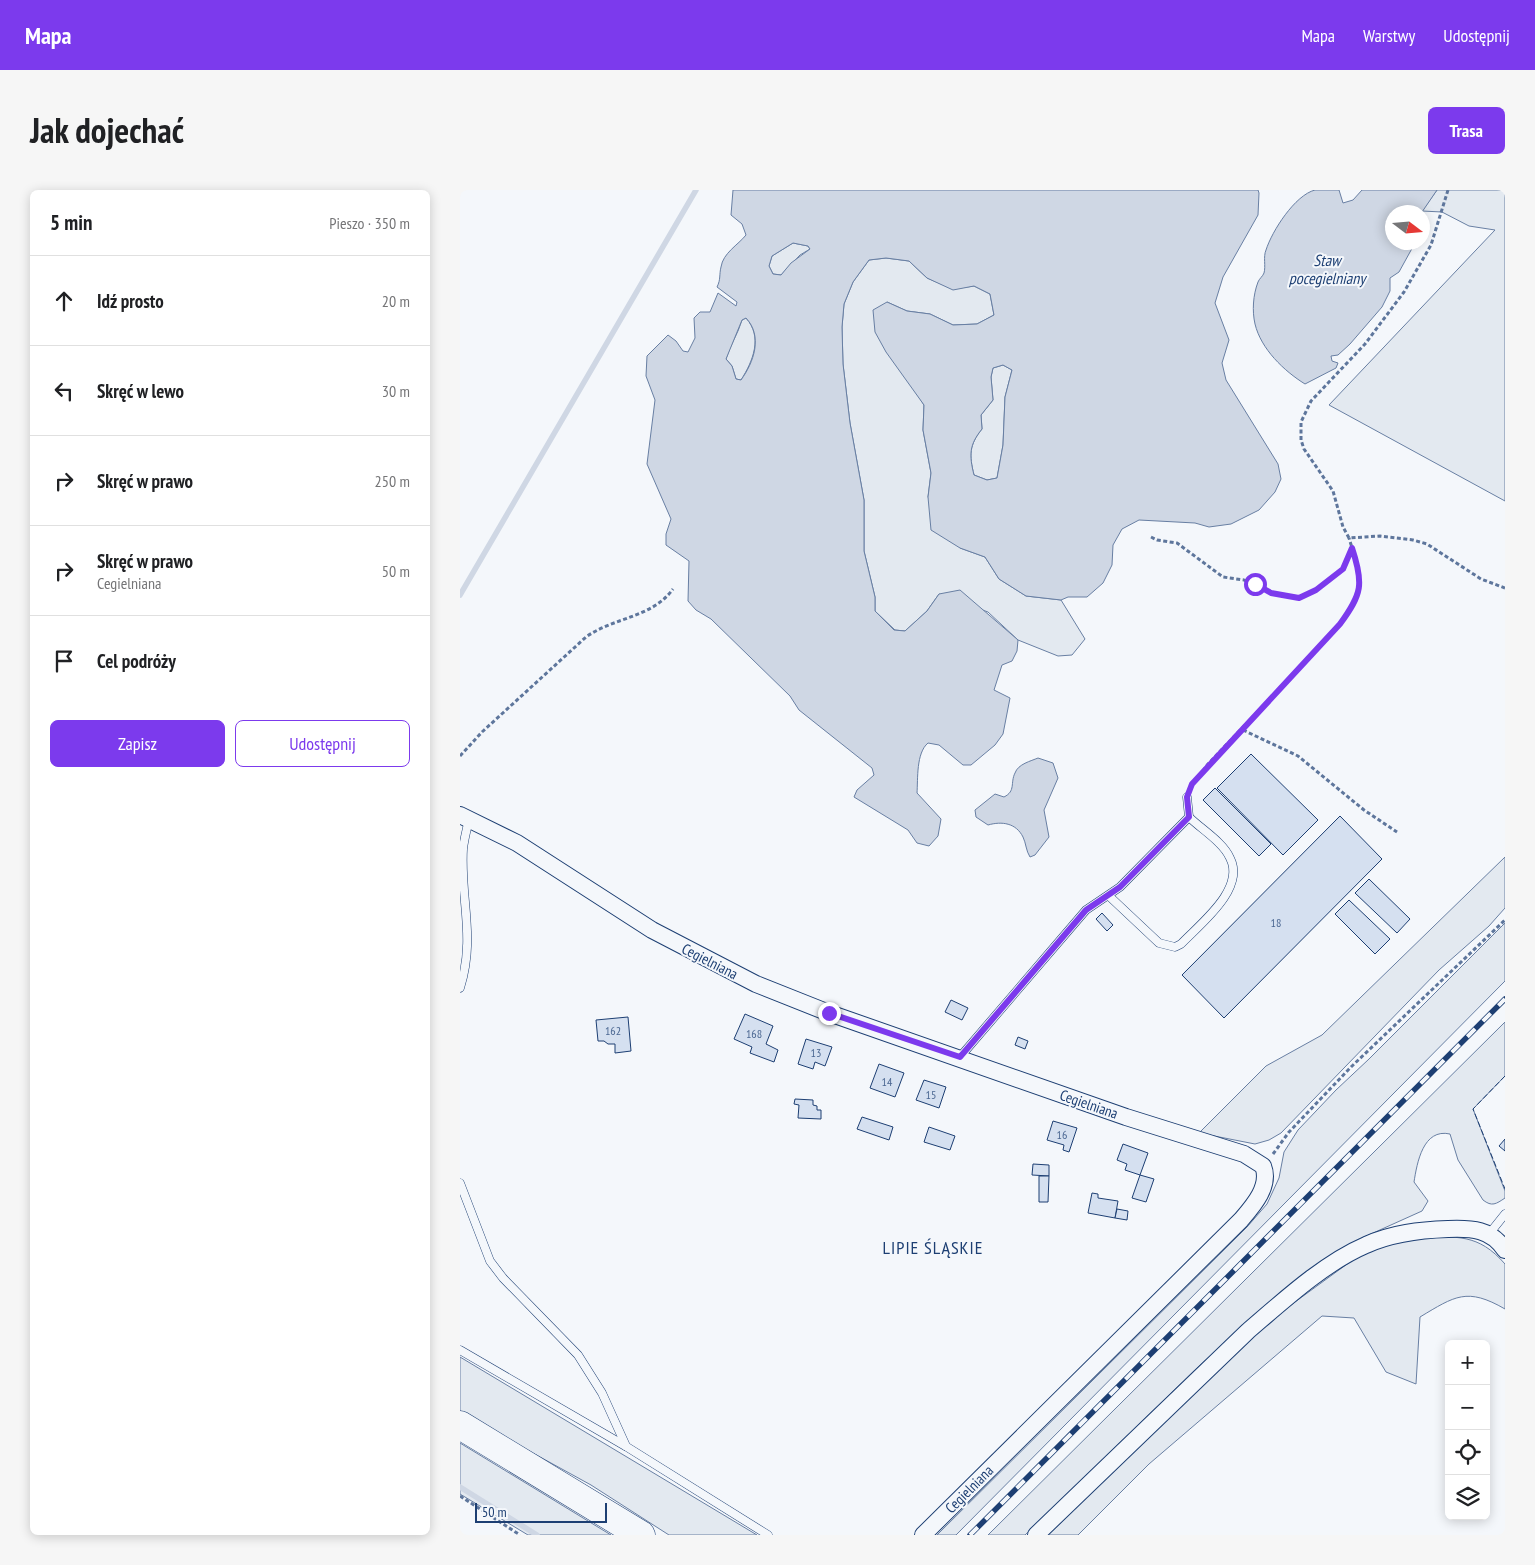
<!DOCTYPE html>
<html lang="pl">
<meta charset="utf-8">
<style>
body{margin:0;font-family:"PT Sans Narrow",sans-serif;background:#f6f6f6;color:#202124}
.controls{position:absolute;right:15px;bottom:15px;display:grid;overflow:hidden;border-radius:8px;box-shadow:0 2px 12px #0003}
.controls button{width:45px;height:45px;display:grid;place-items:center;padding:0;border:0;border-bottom:1px solid #e0e0e0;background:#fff;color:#202124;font:25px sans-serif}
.compass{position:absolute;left:925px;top:15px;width:45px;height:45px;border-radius:50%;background:#fff;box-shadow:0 2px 12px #0003;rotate:106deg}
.scale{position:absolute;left:15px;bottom:12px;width:132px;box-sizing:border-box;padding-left:5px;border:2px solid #1d3f73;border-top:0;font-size:14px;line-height:18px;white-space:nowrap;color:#1d3f73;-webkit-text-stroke:4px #f4f7fb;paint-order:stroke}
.stop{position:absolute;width:15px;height:15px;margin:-11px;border:4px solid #7c3aed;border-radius:50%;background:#fff}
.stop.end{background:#7c3aed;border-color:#fff;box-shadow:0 1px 5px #0008}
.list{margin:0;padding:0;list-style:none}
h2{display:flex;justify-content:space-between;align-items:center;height:65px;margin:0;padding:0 20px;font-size:21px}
h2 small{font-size:16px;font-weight:400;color:#757577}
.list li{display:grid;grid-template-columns:32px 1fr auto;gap:15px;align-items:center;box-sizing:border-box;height:90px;padding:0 20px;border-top:1px solid #e0e0e0}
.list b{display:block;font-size:19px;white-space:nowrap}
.list p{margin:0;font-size:16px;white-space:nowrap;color:#757577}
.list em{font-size:16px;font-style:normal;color:#757577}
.actions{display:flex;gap:10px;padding:15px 20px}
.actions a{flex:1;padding:11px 0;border:1px solid #7c3aed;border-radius:8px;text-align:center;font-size:18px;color:#7c3aed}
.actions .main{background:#7c3aed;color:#fff}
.icon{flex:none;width:28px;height:28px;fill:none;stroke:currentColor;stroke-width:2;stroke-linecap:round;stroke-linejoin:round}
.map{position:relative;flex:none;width:1045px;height:1345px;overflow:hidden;border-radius:8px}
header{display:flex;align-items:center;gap:30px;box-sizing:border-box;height:70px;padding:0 25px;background:#7c3aed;color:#fff}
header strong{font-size:24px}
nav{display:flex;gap:28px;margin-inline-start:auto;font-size:18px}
.intro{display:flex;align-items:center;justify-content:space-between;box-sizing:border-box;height:120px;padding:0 30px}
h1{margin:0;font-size:35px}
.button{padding:12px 22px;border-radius:8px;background:#7c3aed;color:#fff;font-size:18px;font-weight:700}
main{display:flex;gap:30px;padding:0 30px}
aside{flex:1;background:#fff;border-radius:8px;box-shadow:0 2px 12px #0003}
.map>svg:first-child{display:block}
.green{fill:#e3e9f0;stroke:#687fa3}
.water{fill:#cfd7e4;stroke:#687fa3;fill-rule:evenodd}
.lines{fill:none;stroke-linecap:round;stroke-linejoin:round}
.stream{stroke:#cfd7e4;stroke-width:5.5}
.building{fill:#d5e0f0;stroke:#1d3f73}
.lane-casing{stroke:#1d3f73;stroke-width:9}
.street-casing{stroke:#1d3f73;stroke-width:18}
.highway-casing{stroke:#1d3f73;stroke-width:29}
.path{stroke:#5e769c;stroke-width:3;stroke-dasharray:4 2.5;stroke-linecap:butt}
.lane{stroke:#f4f7fb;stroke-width:8}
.street{stroke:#f4f7fb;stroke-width:16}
.highway{stroke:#f4f7fb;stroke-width:28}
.rail-casing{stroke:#1d3f73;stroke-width:5.5}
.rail{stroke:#f4f7fb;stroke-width:4;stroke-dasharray:11;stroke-linecap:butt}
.fence{stroke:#1d3f73;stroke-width:1;stroke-dasharray:6 2.5;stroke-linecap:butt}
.route{stroke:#7c3aed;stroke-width:6}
.labels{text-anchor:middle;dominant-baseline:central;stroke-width:4;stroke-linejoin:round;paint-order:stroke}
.number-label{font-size:12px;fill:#4b6792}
.street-label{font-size:15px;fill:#1d3f73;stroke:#f4f7fb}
.water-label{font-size:16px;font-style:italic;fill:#1d3f73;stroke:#f4f7fb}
.quarter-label{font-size:18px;letter-spacing:1px;fill:#1d3f73;stroke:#f4f7fb}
</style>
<header>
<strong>Mapa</strong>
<nav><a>Mapa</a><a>Warstwy</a><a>Udostępnij</a></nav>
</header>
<div class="intro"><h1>Jak dojechać</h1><a class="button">Trasa</a></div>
<main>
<aside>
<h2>5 min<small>Pieszo · 350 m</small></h2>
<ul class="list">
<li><svg class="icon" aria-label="ahead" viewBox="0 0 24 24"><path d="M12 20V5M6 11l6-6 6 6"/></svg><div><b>Idź prosto</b></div><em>20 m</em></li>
<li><svg class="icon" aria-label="left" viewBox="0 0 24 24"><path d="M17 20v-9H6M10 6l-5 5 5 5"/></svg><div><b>Skręć w lewo</b></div><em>30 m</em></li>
<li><svg class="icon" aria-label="right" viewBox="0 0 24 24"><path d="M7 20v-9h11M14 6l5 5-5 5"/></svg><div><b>Skręć w prawo</b></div><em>250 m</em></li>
<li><svg class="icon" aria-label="right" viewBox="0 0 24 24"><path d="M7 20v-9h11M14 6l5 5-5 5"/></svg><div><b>Skręć w prawo</b><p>Cegielniana</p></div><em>50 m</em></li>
<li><svg class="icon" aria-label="arrive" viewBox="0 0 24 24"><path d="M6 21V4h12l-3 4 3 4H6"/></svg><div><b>Cel podróży</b></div></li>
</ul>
<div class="actions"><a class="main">Zapisz</a><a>Udostępnij</a></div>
</aside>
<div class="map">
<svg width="1045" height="1345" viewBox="0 0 1045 1345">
<rect width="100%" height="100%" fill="#f4f7fb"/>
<g class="green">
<polygon points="977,0 1045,0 1045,311 869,215 1035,40 1009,36 982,22 962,21"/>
<polygon points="333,53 348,56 350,59 340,65 321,85 313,84 309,76 312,66"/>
<polygon points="426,68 449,71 467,88 493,99 514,96 530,104 534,125 517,134 493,135 470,124 447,121 427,112 452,196 464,215 463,240 471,283 468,307 500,358 525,367 539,389 566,406 601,410 625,449 612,465 598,466 558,450 528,422 479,404 467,421 445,441 435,440 415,421 415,407 404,361 404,310 390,233 383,174 382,137 384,114 393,92 409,70"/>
<path d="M 286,128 C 303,147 293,171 281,190 L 276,189 L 272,176 L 266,169 C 270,155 278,144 282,130 Z"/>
<path d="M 543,175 L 552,180 L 545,207 L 543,255 L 537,288 L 527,290 L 514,285 C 509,265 509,255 522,239 L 521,225 L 533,210 L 531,187 L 533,178 Z"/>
<polygon points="1045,667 1045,718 1029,736 979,780 821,943 809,950 795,954 739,943 806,876 862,845"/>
<polygon points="1045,733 1045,791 496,1345 477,1345 787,1037 807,1014 819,988 824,962 838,940 876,900 909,869"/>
<path d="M 1045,832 L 1045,886 L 1013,919 L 1045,1001 L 1045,1008 C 1036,1014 1032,1017 1023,1010 L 998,970 L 990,944 C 963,938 957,973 954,992 L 968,1011 L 962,1021 L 902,1048 L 821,1103 L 738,1177 L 565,1345 L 528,1345 Z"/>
<path d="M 959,1047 C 997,1047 1018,1043 1045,1074 L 1045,1119 C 1007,1097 995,1106 960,1127 L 956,1194 L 926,1182 L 894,1128 L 862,1126 L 689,1274 L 618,1345 L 588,1345 L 802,1136 L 894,1069 L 927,1053 Z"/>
<polygon points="0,1167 272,1330 297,1345 209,1345 131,1295 0,1223"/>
<polygon points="0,1253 151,1345 68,1345 0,1304"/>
</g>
<g class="water">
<path d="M 273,0 L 798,0 L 799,3 L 798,25 L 763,87 L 755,113 L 769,150 L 762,173 L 766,190 L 818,274 L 821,289 L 815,302 L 799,320 L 771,334 L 749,337 L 735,333 L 679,330 L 662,339 L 653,355 L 652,375 L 643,393 L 627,407 L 608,407 L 601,410 L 566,406 L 539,389 L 525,367 L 500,358 L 471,340 L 468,307 L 471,283 L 463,240 L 464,215 L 426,162 L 415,142 L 413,120 L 427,112 L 447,121 L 470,124 L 493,135 L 517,134 L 534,125 L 530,104 L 514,96 L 493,100 L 467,88 L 449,71 L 426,68 L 409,70 L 393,92 L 384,114 L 382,137 L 383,174 L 390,233 L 404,310 L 404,361 L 415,407 L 415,421 L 434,440 L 445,441 L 467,421 L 479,404 L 500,400 L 558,450 L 557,461 L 552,471 L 542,475 L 534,500 L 550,508 L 543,544 L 535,555 L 511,575 L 503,575 L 479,555 L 468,553 C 456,563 458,589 457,603 L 481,629 L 478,646 L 469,656 L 457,653 L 448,640 L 394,607 L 397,600 L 414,585 L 412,578 L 339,520 L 330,506 L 251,429 L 236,420 L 228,411 L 229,371 L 206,355 L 206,344 L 211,329 L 187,274 L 195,210 L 186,186 L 187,166 L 208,145 L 216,151 L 223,161 L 228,162 L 235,148 L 234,128 L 240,122 L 250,122 L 258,103 L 276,116 L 277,112 L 257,97 C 261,89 259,85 261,77 C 263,63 278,55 286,45 L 282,34 L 271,25 ZM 333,53 L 348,56 L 350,59 L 331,73 L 321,85 L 313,84 L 309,76 L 312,66 ZM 286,128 C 303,146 294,172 281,190 L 276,189 L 272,176 L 266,169 L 282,130 ZM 543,175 L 552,180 L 545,207 L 543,255 L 537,288 L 527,290 L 514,285 C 509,265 509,255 522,239 L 521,225 L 533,210 L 531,187 L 533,178 Z"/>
<path d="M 855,0 L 879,0 L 883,13 L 893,10 L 902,0 L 977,0 L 962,22 L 932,22 L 932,52 L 955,53 L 939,82 L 930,88 L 930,101 L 922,117 L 890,154 L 878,165 L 871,166 L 872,171 L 878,173 L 876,178 L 845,194 C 824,181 801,159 795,134 C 792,121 793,105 798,92 C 799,89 803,86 804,83 C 806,76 803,67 806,60 C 812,41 835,5 855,0 Z"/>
<path d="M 578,568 L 593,573 L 598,588 L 584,620 L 589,647 L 575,665 L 570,667 C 566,661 566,653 563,647 C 556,633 542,631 528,635 L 516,627 L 515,620 L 535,604 L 544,607 C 556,601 550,593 555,583 C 558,574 571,571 578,568 Z"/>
</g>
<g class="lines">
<g class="stream">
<polyline points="0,405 236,0"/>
<polyline points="0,1297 77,1345"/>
</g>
</g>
<g class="building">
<polygon points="791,564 858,630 823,665 757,598"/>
<polygon points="755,598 811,654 799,666 743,610"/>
<polygon points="880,626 922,669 764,828 722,785"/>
<polygon points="909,689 950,729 937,743 895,703"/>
<polygon points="889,710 930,749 915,764 875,724"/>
<polygon points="642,723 653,735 647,741 636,729"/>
<polygon points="491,810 508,818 502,830 485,822"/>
<polygon points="285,824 313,836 306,854 318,860 314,872 290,863 292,857 274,849"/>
<polygon points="168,827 171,861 155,863 155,854 148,854 144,851 138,851 136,830"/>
<polygon points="558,847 568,851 565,859 555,855"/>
<polygon points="346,849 372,857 365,876 355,872 353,879 338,874"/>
<polygon points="419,874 444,883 435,907 410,898"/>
<polygon points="464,890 486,897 479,918 456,910"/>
<polygon points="335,909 353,910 353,915 357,916 357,920 361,920 361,929 338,928 339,915 334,914"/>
<polygon points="402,927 433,937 429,950 397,939"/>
<polygon points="593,931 617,938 609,962 603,960 604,955 587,950"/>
<polygon points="469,937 495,946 490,960 464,952"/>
<polygon points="1045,949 1045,961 1039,956"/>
<polygon points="663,954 688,963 680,985 665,980 667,974 657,970"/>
<polygon points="573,974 589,975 589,986 572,985"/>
<polygon points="680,985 694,989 686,1012 672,1008"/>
<polygon points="579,986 589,986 588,1012 579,1012"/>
<polygon points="632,1003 638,1004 638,1008 658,1011 655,1028 628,1023"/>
<polygon points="657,1019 668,1021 667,1030 655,1028"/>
</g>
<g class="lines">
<defs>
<g id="lane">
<path d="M 649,706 L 699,753 L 715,757 L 721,754 C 740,734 786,699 770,668 C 763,652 741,639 729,627"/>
<path d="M 0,798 C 16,747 0,709 3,659 C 4,649 7,639 9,629"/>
<polyline points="500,867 626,720 660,697 729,627 727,607"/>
<polyline points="0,993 30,1071 43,1088 118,1165 142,1203 166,1256"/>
<polyline points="1029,1044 1045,1024"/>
<polyline points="0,1160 167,1257 308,1345"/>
</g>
<g id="street">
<path d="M 0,625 L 57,653 L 192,740 L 296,794 L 369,823 L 666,927 L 784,964 L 803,976 C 811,996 793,1016 781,1030 L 463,1345"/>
<path d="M 576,1345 L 788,1141 C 823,1111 864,1073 906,1055 C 932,1043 960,1040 988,1039 C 1012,1038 1031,1039 1045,1060"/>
</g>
<polyline id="highway" points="0,1235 181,1345"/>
</defs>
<use href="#lane" class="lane-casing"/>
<use href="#street" class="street-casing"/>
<use href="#highway" class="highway-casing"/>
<g class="path">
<polyline points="988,0 971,55 944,102 905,154 851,211 841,232 841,250 844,259 873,301 883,337 889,348 920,346 953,350 967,354 1021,389 1045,398"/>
<polyline points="691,347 697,350 717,353 763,387 784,390 811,403 839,408 856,400 883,379 892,358"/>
<polyline points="783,540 838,566 904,620 937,642"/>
<path d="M 0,566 L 22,542 L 126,447 C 154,427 192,428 213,399"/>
<path d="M 731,597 L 748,574 L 880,435 C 907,397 902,391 889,348"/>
<polyline points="813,964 829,942 891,877 1045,730"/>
<polyline points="0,1306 60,1345"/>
</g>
<use href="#lane" class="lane"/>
<use href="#street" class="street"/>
<use href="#highway" class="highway"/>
<defs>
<polyline id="rail" points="510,1345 1045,809"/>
</defs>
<use href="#rail" class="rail-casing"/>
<use href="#rail" class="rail"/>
<polyline class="fence" points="1045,886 1013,919 1045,999"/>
</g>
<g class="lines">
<path class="route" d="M 369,823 L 500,867 L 626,720 L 660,697 L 729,627 L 727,607 L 732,594 L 880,434 C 902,404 904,394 892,358 L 883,379 L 856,400 L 839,408 L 811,403 L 795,394"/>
</g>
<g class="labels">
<g class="number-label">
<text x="816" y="732">18</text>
<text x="153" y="840">162</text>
<text x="294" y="843">168</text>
<text x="356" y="862">13</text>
<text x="427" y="891">14</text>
<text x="471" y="904">15</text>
<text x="602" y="944">16</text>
</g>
<g class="street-label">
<text transform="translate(250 771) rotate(27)">Cegielniana</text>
<text transform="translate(629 914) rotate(19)">Cegielniana</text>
<text transform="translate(509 1299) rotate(-45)">Cegielniana</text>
</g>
<g class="water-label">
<text x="867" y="70">Staw<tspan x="867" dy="18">pocegielniany</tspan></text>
</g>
<g class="quarter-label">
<text x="473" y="1057">LIPIE ŚLĄSKIE</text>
</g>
</g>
</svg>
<div class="controls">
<button>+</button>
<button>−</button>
<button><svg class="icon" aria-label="locate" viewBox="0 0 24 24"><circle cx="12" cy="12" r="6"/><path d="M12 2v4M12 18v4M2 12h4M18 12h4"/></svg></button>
<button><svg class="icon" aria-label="layers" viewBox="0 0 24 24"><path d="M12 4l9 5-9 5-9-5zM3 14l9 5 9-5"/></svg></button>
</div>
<svg class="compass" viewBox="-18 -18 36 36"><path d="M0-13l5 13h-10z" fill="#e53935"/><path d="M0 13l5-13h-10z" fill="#757577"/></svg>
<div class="scale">50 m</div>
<div class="stop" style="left:795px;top:394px"></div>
<div class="stop end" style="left:369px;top:823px"></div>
</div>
</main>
